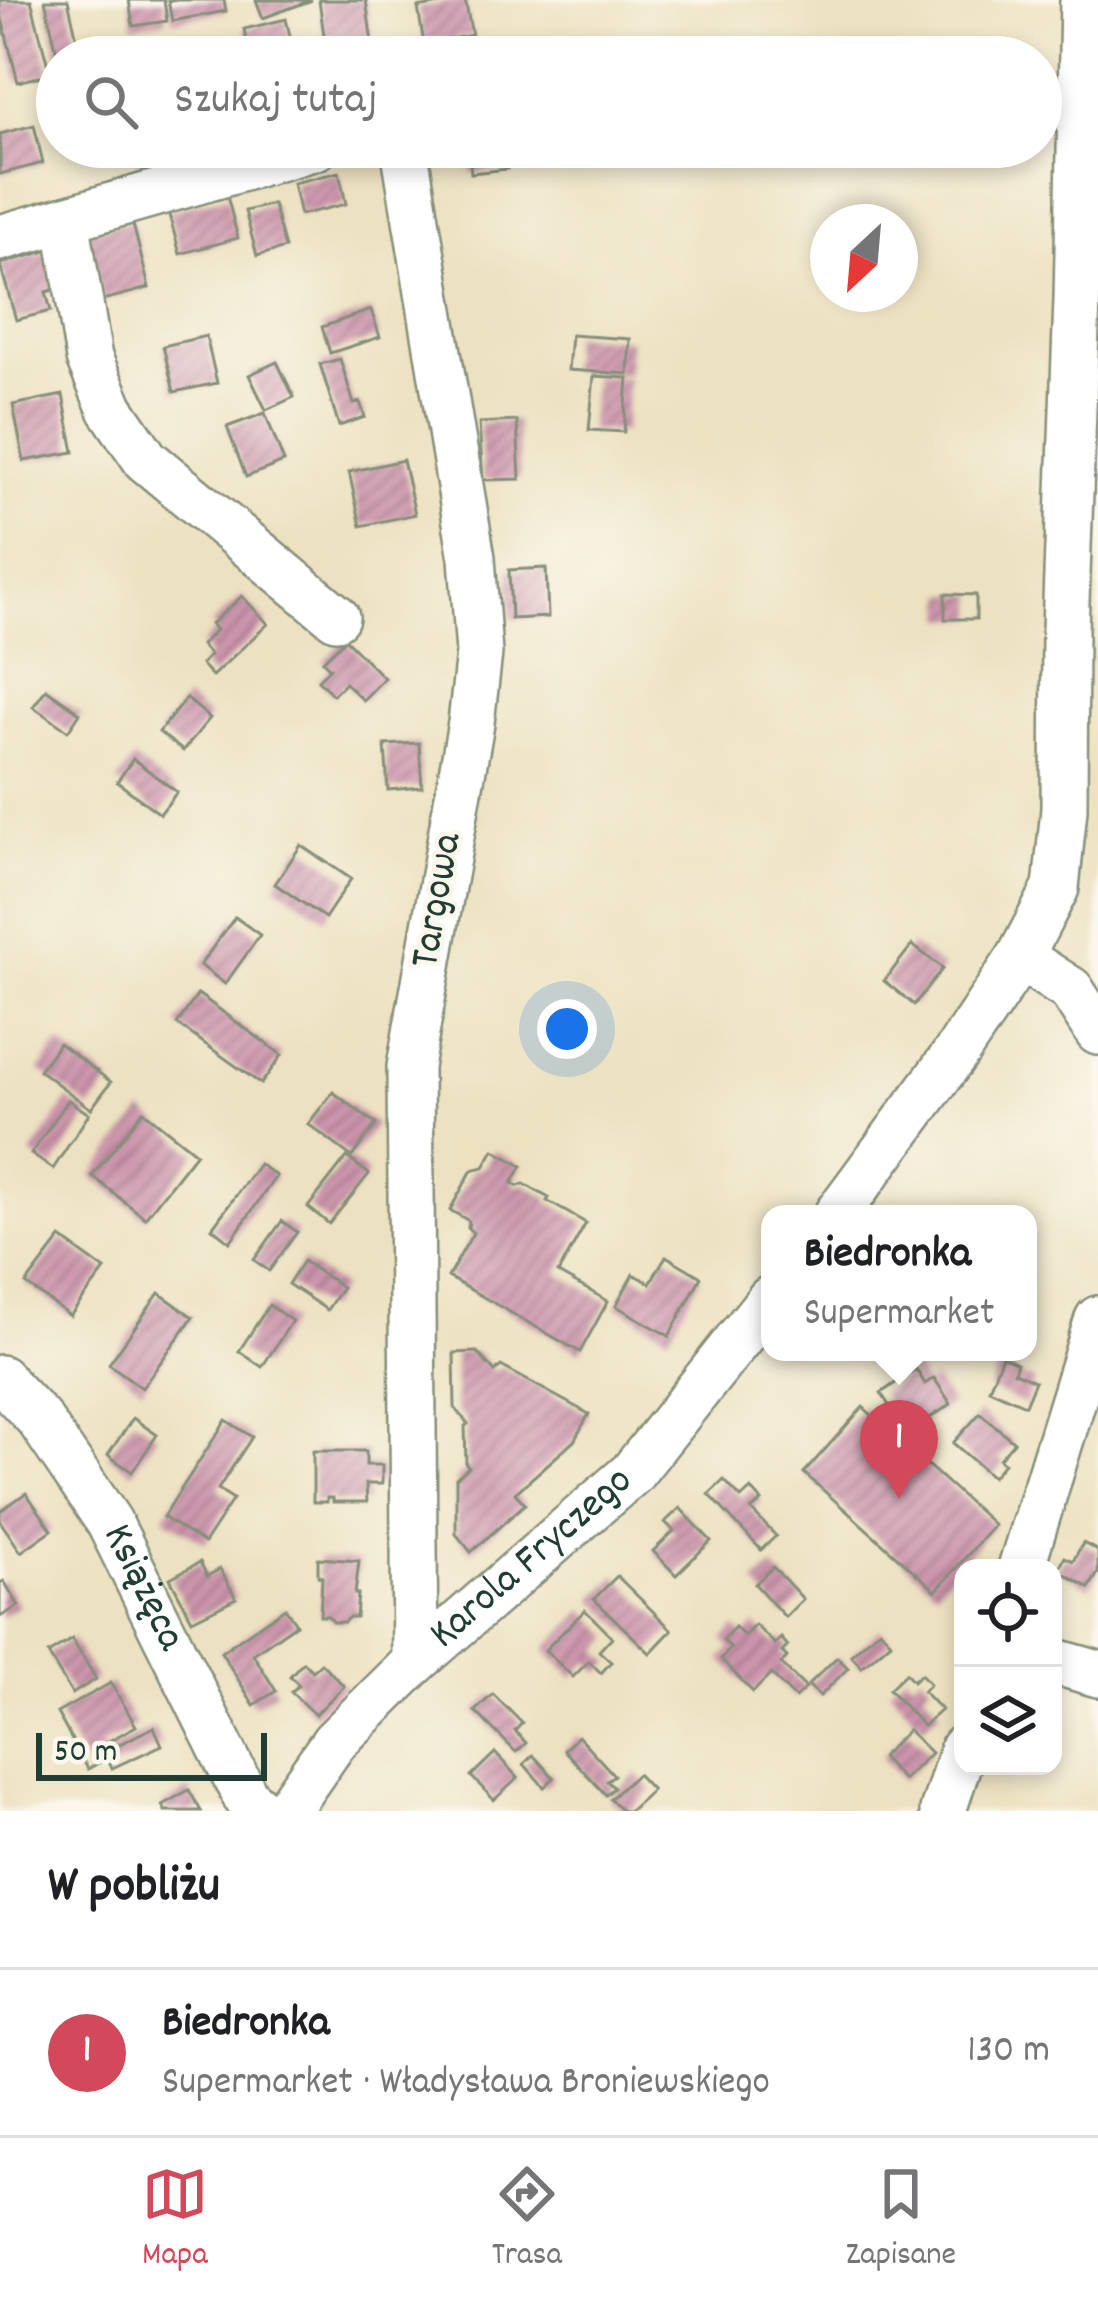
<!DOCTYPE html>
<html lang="pl">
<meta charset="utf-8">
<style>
body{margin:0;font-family:Dekko,sans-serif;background:#f2f2f2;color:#202124}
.controls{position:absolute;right:36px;bottom:36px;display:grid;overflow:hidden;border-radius:24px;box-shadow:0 6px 18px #0003}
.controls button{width:108px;height:108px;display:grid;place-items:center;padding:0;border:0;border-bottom:3px solid #e0e0e0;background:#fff;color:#202124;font:60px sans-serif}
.compass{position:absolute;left:810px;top:204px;width:108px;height:108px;border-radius:50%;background:#fff;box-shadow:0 6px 18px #0003;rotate:206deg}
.scale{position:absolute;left:36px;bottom:30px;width:231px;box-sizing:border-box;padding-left:12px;border:6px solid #1f3d34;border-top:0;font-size:33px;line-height:42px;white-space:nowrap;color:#1f3d34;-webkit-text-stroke:9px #fbf7ec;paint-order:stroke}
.you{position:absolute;left:567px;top:1029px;width:42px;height:42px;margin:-30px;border:9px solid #fff;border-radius:50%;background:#1a73e8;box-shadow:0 0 0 18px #1a73e833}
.badge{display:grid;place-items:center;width:78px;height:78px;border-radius:50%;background:#d1495b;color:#fff;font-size:39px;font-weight:700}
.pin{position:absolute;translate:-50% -99px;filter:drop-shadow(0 3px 6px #0008)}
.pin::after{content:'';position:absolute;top:63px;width:42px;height:36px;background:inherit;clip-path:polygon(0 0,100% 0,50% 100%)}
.popup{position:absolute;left:761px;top:1205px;width:276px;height:156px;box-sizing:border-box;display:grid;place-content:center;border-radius:24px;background:#fff;filter:drop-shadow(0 3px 9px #0005);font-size:39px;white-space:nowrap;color:#757577}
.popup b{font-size:45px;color:#202124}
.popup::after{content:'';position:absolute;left:50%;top:100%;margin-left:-24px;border:24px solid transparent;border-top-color:#fff}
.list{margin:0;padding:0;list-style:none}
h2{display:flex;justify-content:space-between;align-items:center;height:156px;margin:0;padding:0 48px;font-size:51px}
h2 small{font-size:39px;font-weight:400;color:#757577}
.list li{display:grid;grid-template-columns:78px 1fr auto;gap:36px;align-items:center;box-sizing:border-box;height:168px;padding:0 48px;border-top:3px solid #e0e0e0}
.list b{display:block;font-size:45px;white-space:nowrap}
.list p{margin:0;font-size:39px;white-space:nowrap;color:#757577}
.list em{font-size:39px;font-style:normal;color:#757577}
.icon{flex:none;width:66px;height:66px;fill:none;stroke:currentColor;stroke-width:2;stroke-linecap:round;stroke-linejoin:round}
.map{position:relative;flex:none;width:1098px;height:1811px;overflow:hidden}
.search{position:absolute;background:#fff;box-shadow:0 6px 18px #0003;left:36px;right:36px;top:36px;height:132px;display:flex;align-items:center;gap:30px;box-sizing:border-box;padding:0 42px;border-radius:66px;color:#757577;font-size:45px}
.sheet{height:324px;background:#fff}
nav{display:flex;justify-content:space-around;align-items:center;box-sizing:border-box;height:168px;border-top:3px solid #e0e0e0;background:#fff;font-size:33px;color:#757577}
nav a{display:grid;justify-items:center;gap:6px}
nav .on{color:#d1495b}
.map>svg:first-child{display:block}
.building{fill:url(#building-hatch)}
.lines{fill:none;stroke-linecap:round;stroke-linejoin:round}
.minor-casing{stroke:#868f7a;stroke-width:50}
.minor{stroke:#fff;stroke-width:45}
.labels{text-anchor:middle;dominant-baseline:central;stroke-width:9;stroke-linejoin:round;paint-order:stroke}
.street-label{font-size:42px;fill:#1f3d34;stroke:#fbf7ec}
</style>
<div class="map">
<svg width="1098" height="1811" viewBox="0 0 1098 1811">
<defs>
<pattern id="building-hatch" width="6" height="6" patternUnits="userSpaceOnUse" patternTransform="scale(3)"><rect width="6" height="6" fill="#cc94ac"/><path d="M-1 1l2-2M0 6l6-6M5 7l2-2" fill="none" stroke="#a57a8d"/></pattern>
</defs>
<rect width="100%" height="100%" fill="#fbf7ec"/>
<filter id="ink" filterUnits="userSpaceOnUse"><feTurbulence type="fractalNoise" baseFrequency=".00833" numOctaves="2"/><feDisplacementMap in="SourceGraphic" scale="24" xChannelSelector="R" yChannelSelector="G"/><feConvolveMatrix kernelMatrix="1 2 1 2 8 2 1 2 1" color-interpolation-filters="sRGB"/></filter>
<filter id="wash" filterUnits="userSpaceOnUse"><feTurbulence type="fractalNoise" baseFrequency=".004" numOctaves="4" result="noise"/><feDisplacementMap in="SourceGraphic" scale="48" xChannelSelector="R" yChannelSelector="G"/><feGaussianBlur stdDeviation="2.7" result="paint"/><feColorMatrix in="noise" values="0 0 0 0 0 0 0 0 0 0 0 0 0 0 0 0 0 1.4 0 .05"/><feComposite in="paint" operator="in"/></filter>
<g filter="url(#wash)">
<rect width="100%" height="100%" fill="#ece1c0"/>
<g id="blocks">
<g class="building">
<polygon points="0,0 31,0 50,74 18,82 0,11"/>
<polygon points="45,0 68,0 81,57 58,57"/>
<polygon points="129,0 164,0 167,21 133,26"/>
<polygon points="168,0 224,0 226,11 172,21"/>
<polygon points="256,0 312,0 263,18"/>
<polygon points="319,0 366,0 374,57 327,57"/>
<polygon points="461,0 465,0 472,35 424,44 418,8"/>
<polygon points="286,19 295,57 250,57 244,29"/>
<polygon points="34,125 43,163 0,174 0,134"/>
<polygon points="132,147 170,147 172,154 137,164"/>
<polygon points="468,147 504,147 507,169 471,173"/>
<polygon points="339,172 346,204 300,215 293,183"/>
<polygon points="227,196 238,238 180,254 168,211"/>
<polygon points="273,204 285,248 257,256 245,211"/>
<polygon points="132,220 149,288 103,300 86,231"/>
<polygon points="53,249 64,287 46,292 51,311 16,320 0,264"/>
<polygon points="371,310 380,337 330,353 322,327"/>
<polygon points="571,335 630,339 628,374 568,370"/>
<polygon points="206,336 217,383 174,392 163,346"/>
<polygon points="340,359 354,404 360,402 365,417 339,426 320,364"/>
<polygon points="277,362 294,397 266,410 249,375"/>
<polygon points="594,376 628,378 624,432 589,430"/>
<polygon points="63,395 74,452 24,461 13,405"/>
<polygon points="265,413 284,462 246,477 227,427"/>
<polygon points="517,421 520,479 483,480 479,423"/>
<polygon points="403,460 415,514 361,526 349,472"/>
<polygon points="546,568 548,617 511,619 509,570"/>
<polygon points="945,594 976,595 976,619 945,619"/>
<polygon points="242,596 268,624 212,676 201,664 210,655 201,645 216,630 211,624"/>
<polygon points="345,639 384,678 363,700 345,683 333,695 318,680 330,668 323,661"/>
<polygon points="46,689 80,713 68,731 33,707"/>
<polygon points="186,698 210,718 183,751 159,732"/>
<polygon points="419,743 422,787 388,790 385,745"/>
<polygon points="133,759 177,792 160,814 117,782"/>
<polygon points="301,845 351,879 325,918 275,884"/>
<polygon points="235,917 260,935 225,984 200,965"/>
<polygon points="912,945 943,968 914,1005 884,981"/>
<polygon points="198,994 282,1055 261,1084 177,1024"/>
<polygon points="59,1043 111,1082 91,1109 39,1070"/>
<polygon points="333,1092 376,1124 352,1157 308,1124"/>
<polygon points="68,1100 89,1114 53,1169 31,1154"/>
<polygon points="143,1111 196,1153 145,1218 92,1176"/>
<polygon points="494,1150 522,1166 512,1183 518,1186 524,1184 549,1198 547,1201 586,1223 558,1273 608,1301 580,1352 448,1277 473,1233 468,1228 469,1221 450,1210 472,1170 484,1167"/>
<polygon points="347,1157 369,1174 329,1224 308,1207"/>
<polygon points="259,1164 276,1176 230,1242 212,1228"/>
<polygon points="282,1221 297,1232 269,1271 254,1260"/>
<polygon points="61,1238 105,1270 70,1316 26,1284"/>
<polygon points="666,1256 701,1277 669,1336 616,1306 633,1274 650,1283"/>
<polygon points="303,1261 342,1287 327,1310 288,1284"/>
<polygon points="159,1293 193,1317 142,1388 109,1364"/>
<polygon points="269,1305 292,1321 262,1367 239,1351"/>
<polygon points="477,1352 495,1372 501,1366 589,1414 574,1441 515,1493 525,1504 471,1552 456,1534 456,1478 469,1467 466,1464 465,1426 468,1424 455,1408 454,1353"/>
<polygon points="1002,1356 1017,1363 1014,1372 1035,1381 1025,1405 989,1389"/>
<polygon points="916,1369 925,1384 934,1378 951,1404 907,1433 881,1393"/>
<polygon points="863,1407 994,1525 936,1591 804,1473"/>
<polygon points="980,1413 1014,1442 999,1459 1004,1463 992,1477 953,1443"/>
<polygon points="133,1418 157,1435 132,1472 108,1455"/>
<polygon points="226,1420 252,1437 218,1489 233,1499 204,1543 163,1517"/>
<polygon points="313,1451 366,1451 366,1465 382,1465 382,1484 366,1484 367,1502 333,1502 333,1498 327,1498 327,1502 313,1502"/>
<polygon points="724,1480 741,1498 751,1489 762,1501 751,1510 776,1536 761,1550 709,1494"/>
<polygon points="26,1493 52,1530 21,1552 0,1521 0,1511"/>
<polygon points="680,1508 711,1541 676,1575 653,1551 674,1531 665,1522"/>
<polygon points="1083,1543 1098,1551 1098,1573 1089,1588 1058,1570 1065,1557 1073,1561"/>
<polygon points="318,1558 359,1561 355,1594 358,1594 356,1617 349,1617 344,1622 333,1622 328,1616 320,1616 322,1577 318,1576"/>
<polygon points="200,1562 207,1576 220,1569 236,1598 192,1620 170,1578"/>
<polygon points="773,1567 803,1599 785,1617 755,1584"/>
<polygon points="617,1576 672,1630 650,1653 594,1599"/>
<polygon points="4,1581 19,1606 0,1617 0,1583"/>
<polygon points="285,1608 296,1624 253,1654 276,1691 254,1705 221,1652"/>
<polygon points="585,1610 612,1637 599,1651 611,1662 601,1673 589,1661 573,1677 545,1650"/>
<polygon points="755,1625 775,1644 781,1638 788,1646 782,1652 787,1657 781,1664 806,1688 795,1698 771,1674 753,1692 721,1659 731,1648 723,1640 735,1627 744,1636"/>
<polygon points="880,1629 891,1642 862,1667 851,1655"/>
<polygon points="72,1639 96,1679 72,1694 48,1654"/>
<polygon points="837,1657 848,1668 820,1696 808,1685"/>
<polygon points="303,1662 312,1671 321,1663 344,1686 315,1715 291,1692 299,1685 290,1676"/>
<polygon points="906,1673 913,1681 921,1674 930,1684 923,1691 941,1710 923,1726 889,1689"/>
<polygon points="111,1683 136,1726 100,1746 103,1752 154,1727 162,1745 112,1768 107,1758 88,1769 57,1713"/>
<polygon points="493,1694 522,1723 515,1731 526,1743 516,1752 475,1711"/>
<polygon points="908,1730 931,1753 903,1780 881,1757"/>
<polygon points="578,1736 614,1775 607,1781 614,1788 606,1795 564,1750"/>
<polygon points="495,1753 518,1778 494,1800 471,1776"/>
<polygon points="533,1755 554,1778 544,1787 524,1764"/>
<polygon points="637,1774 652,1790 629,1811 622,1811 610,1799"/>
<polygon points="189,1790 201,1811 165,1811 162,1805"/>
</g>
</g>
</g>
<g filter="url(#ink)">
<use href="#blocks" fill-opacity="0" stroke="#868f7a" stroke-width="3"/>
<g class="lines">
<defs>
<g id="minor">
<polyline points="404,147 472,558 479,653 471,723 410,1067 415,1662"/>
<polyline points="66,219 89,358 111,409 146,460 336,617"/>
<polyline points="0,238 316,147"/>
<polyline points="1020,957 1071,990 1098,1032"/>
<polyline points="837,1214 956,1053 1020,957 1056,888 1064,809 1065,629 1077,300 1083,0"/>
<path id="s1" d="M 0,1378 L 39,1419 L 109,1522 L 246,1798 L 261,1811"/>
<polyline points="1021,1568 1098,1319"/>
<polyline points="1053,1661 1098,1674"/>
<path id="s2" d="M 286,1811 L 334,1742 L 415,1662 L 632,1473 L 770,1299"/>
<polyline points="943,1811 963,1748"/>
</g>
</defs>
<use href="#minor" class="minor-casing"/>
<use href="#minor" class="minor"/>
</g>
</g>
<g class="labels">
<g class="street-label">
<text transform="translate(439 901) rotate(-80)">Targowa</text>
<text stroke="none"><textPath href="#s2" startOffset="354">Karola Fryczego</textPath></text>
<text stroke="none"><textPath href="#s1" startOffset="255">Książęca</textPath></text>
</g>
</g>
</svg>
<div class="controls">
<button><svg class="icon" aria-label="locate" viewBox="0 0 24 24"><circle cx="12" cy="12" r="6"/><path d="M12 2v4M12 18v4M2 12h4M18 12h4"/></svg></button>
<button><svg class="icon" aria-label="layers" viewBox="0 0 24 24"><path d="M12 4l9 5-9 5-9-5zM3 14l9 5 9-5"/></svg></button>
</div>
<svg class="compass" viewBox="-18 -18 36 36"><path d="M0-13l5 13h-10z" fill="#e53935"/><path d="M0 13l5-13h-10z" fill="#757577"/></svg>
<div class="scale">50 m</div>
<div class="you"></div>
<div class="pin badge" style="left:899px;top:1499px">1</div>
<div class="popup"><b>Biedronka</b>Supermarket</div>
<div class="search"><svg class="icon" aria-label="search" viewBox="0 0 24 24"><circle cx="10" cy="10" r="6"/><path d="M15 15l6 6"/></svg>Szukaj tutaj</div>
</div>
<section class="sheet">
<h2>W pobliżu<small></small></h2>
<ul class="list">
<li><span class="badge">1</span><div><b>Biedronka</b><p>Supermarket · Władysława Broniewskiego</p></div><em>130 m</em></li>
</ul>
</section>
<nav>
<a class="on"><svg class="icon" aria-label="map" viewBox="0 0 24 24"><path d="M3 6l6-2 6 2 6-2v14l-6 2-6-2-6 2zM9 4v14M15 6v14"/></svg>Mapa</a>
<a><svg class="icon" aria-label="directions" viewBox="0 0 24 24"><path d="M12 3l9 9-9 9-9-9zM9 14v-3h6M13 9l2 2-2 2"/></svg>Trasa</a>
<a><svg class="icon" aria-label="saved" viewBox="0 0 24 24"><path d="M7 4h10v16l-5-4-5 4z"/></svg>Zapisane</a>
</nav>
